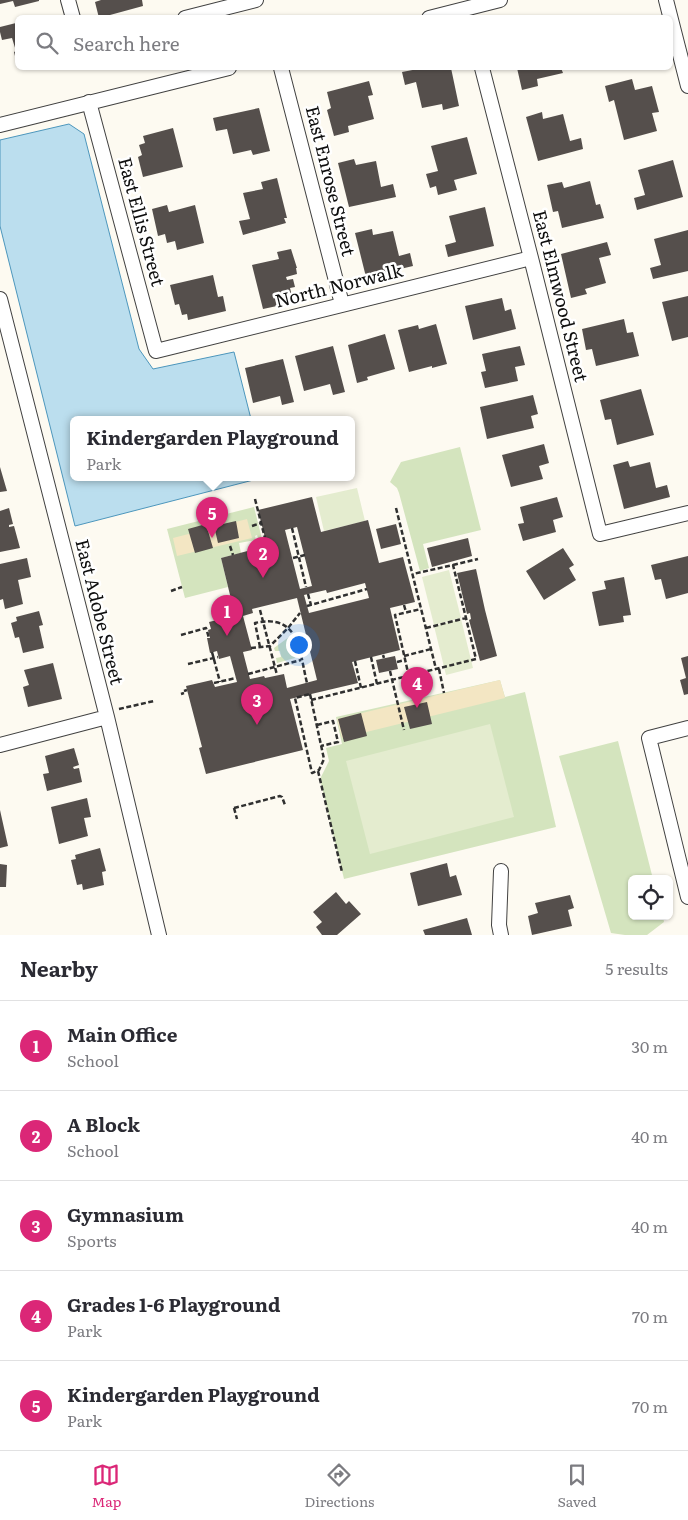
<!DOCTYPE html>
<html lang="en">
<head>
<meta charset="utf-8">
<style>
	:root { --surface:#fff; --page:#f2f2f3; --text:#2b2b33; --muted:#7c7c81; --line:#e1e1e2; --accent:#db2777 }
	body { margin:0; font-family:Literata,serif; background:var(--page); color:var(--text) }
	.controls { position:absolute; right:15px; bottom:15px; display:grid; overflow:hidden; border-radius:8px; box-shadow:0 1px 4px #0004 }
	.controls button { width:45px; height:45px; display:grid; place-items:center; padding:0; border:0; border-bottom:1px solid var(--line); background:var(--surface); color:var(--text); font:25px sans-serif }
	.you { position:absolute; left:298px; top:644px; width:18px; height:18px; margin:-12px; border:4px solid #fff; border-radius:50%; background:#1a73e8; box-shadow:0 0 0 8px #1a73e833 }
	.badge { display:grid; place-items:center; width:32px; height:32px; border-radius:50%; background:var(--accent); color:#fff; font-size:16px; font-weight:700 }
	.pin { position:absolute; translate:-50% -41px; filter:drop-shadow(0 1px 2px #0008) }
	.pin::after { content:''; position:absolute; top:26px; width:18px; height:15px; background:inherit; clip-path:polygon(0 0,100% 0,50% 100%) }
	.popup { position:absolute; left:70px; top:416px; width:285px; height:65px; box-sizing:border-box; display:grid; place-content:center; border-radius:8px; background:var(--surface); filter:drop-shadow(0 1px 4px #0005); font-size:16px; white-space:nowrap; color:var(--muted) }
	.popup b { font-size:19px; color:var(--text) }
	.popup::after { content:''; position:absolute; left:50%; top:100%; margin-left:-10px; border:10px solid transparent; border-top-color:var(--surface) }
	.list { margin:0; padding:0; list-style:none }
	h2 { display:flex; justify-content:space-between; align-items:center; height:65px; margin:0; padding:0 20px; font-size:21px }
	h2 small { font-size:16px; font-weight:400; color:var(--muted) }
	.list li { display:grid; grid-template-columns:32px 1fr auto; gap:15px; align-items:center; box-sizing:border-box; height:90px; padding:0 20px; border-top:1px solid var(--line) }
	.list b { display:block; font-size:19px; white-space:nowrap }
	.list p { margin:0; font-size:16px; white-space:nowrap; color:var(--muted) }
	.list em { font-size:16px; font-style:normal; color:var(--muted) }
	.icon { flex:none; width:28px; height:28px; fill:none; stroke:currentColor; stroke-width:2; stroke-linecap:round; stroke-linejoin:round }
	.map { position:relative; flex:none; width:688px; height:935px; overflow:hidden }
	.search { position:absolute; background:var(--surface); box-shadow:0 1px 4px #0004; left:15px; right:15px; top:15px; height:55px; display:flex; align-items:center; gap:12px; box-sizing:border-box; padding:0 18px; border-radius:8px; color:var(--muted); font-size:19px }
	.sheet { height:515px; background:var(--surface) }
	nav { display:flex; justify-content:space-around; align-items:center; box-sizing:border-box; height:70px; border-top:1px solid var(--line); background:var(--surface); font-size:14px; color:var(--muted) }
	nav a { display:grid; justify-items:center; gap:2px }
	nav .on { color:var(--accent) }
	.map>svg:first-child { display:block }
	.green { fill:#d4e4be }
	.sand { fill:#f3e6c3 }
	.pitch { fill:#e4eccf }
	.water { fill:#bbdeee; stroke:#4c96bc }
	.building { fill:#554f4c; fill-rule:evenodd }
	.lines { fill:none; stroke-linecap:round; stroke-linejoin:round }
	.minor-casing { stroke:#414141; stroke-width:16 }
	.path { stroke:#303030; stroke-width:2.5; stroke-dasharray:5 2.5; stroke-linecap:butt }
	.minor { stroke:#fff; stroke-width:14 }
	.labels { text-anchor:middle; stroke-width:5; stroke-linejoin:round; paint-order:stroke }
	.street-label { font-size:18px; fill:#0e0e0e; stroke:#fff }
</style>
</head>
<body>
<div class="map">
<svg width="688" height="935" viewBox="0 0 688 935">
	<rect width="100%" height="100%" fill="#fdfaf1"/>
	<!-- green -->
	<path class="green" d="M460,447L481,530L423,544L429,568L420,571L399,493L397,488L390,482L401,462Z
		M254,507L264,547L261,548L257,535L255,536L256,540L239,543L241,553L221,558L228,587L185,598L167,529Z
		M289,637L295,658L277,663L276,658L281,657L280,651H275L274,648Z
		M500,680L505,697L525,692L556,827L344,879L320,779L329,761L326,748L342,744L336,717Z
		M618,741L653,879H632V916H663L664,922L647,935H625L611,933L559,756Z"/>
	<!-- sand -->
	<path class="sand" d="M247,519L252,538L177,556L173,538Z
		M500,680L505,698L342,738L337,719Z"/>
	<!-- pitch -->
	<path class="pitch" d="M357,488L365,521L324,531L316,497Z
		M449,570L461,618L434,625L422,577Z
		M461,619L473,668L446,675L434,626Z
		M490,724L514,817L370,854L346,761Z"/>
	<!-- water -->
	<path class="water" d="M69,124L84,134L139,349L153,369L234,352L251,419H73V477H265L75,526L0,226V140Z"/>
	<!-- building -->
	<path class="building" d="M0,0H39V1L15,7L13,1L0,4Z
		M101,0H142L143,6L99,18L95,2Z
		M16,23H18L17,64L14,52L16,51L12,38L2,40L0,32V27Z
		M423,68H451L459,106L443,110L442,104L422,108L416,82L405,85L402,72Z
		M517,68H561L563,73L537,79L538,86L522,90Z
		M632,79L635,90L652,86L659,112L652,113L657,131L624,140L614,100L609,102L605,86Z
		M369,81L373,95L368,96L374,119L348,126L349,132L334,136L327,110L331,108L327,92Z
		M259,108L270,151L253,155L251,150L233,154L227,129L216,131L213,118Z
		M542,112L543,119L563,114L570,141L581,138L583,149L538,161L526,117Z
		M173,128L183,167L143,177L138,157L142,155L139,145L145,143L143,136Z
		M467,137L477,174L454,180L457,190L438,195L436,186L430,188L426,174L438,171L431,146Z
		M354,159L356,165L376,161L381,187L393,184L396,197L349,207L338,163Z
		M673,160L683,197L637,210L634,198L645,195L638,170Z
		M277,178L287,218H284L286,223L243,235L239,221L250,219L243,193L263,189L261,182Z
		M590,181L596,205L600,204L604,218L562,228L558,211L553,212L547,185L562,182L564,188Z
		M167,205L169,212L195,205L204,243L177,250L175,241L167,243L165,234L158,236L152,209Z
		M485,207L494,246L448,257L445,245L456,242L449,216Z
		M372,229L373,235L393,231L399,256L410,253L413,266L366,277L355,233Z
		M688,230V271L653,279L650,268L661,265L654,239Z
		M607,242L611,255L599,258L606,283L585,289L587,294L571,298L561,254Z
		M291,249L297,268H296L297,274L286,277L287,280L293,279L295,287L290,288L292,296L276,300L277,306L263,309L252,265L279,259L277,252Z
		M213,275L218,297L223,296L226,311L188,320L187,314L182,315L179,304L175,305L170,285Z
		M688,296V337L672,341L662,302Z
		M502,298L505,311L511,309L516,329L473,340L465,306Z
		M624,319L627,333L633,332L639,356L596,366L592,349L586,350L582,329Z
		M436,324L447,364L432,368V366L409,372L398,330L418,325L419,329Z
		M385,334L395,369L367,377L368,380L357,383L348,345Z
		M333,346L345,392L333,395L330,384L304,391L295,356Z
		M520,346L525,365L515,367L518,381L485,388L481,372L486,371L482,354Z
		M283,359L294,402L282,405L280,396L253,403L245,368Z
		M641,389L654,435L617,445L611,419L605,420L600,400Z
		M533,395L538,414L531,416L534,428L487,439L480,407Z
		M544,444L549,463L539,466L543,479L511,487L502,455Z
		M628,461L630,467L650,462L656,488L667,485L670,497L624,509L613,465Z
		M0,467L7,491L0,492Z
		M312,497L321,532L368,520L379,563L403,557L415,602L390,608L400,650L352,662L358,683L290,699L303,750L206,774L199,748L202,747L186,686L212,680L215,687L237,682L230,656L219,659L217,651L210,653L207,638H210L208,630L211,629L209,622L233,616L229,600L231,599L221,558L267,546L258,510ZM297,527L312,586L300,589L285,530ZM365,583L369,598L309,613L304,595L326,590L327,593ZM297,598L317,680L287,688L284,674L265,678L264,676L250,679L243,652L252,650L243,616L253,613L252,609Z
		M557,497L563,517L553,520L556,532L523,541L518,524L524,523L520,507Z
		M9,508L13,524L9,525V527L14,526L20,548L0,552V511Z
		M236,521L239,538L218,543L214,526Z
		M206,524L213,548L195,553L188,529Z
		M396,524L401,544L381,549L376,529Z
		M468,538L472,556L432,567L427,548Z
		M563,548L574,565L569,568L576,580L544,600L526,571Z
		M688,556V593L666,599L661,579L655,580L651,565Z
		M27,558L31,577L18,580L23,604L5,609L3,599L0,600V564Z
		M476,569L485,610L497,656L480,661L469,620L471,619L470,613L467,614L457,573Z
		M624,577L631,615L623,616L624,622L599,626L592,592L606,589L604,581Z
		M39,611L43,625L39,626L44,648L23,653L19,637L15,638L11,623L17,621L16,617Z
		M395,656L398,669L379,673L376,660Z
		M688,656V694L684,695L680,680L686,678L681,658Z
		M53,663L62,699L28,707L23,687L29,685L24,670Z
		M427,702L432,724L410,729L404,707Z
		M361,713L367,736L344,742L338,719Z
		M74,748L79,765L73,767L74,769L79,768L82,782L47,791L43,774L49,773L45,756Z
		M87,798L91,817L84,818L88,836L59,844L51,807Z
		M0,810L8,846L0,848Z
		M100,848L106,871L102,872L104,885L83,890L82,884L77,885L71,860L76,859L75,855Z
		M447,863L450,877L456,875L462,895L418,906L410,873Z
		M0,864L7,865L6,887H0Z
		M336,892L346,904L349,901L361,914L337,935H322L316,927L322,922L313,912Z
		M570,895L574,908L568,910L572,926L532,935L528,916L538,913L535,903Z
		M467,918L472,935H425L423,930Z"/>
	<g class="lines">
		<!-- minor casing -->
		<g class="minor-casing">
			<path id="minor" d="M68,0L73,18
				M666,0L688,86
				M185,18L256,0
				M429,18L500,0
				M281,68L342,304
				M482,68L531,258L600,534L688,513
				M89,102L156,351L531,258
				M0,125L229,68
				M0,299L107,717L159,935
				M688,728L649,738L688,897
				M0,745L107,717
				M501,871L499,925L501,935"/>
		</g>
		<!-- path -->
		<path class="path" d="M255,499L267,546
			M396,508L436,669
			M252,526L261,523
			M292,528L306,587
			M230,546L233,555
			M293,558L305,555
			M453,565L478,559
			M171,591L182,587
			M308,594L311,605
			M404,605L406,612
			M307,606L367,589
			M260,610L277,675
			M426,628L466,618
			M181,635L206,628L209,638
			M260,647L255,623C300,613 299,651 307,683
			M251,648L270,646L288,628L300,613
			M212,652L220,682
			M383,655L384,658
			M404,656L431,649
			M371,657L377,684
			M355,661L361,688
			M397,662L405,660
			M188,664L218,657
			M439,669L444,693
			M390,671L404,730
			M248,674L301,660
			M409,677L395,615L421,609
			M214,683L236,678
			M184,691L187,690
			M181,694L184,693
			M310,694L324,759L319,770L312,773L295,698Z
			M311,700L476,659L453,565L413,574
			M119,709L154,701
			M317,725L333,721L338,742L321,746
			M318,771L342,872
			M234,808L280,796L282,797L285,805
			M234,808L237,819"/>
		<!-- minor -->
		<use href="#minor" class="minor"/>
	</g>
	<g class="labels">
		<!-- street labels -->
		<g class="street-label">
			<text transform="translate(330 181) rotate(76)" y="6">East Enrose Street</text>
			<text transform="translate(141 222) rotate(75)" y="6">East Ellis Street</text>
			<text transform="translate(339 286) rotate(-14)" y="6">North Norwalk</text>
			<text transform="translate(560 296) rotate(76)" y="6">East Elmwood Street</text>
			<text transform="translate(99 612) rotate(76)" y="6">East Adobe Street</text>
		</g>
	</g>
</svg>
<div class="controls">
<button><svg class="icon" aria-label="locate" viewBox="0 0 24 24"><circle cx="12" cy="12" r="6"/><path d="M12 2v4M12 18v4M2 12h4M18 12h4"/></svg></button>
</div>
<div class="you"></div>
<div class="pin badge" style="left:227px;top:636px">1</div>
<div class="pin badge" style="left:263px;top:578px">2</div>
<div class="pin badge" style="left:257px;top:725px">3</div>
<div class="pin badge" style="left:417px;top:708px">4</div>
<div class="pin badge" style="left:212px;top:538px">5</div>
<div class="popup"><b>Kindergarden Playground</b>Park</div>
<div class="search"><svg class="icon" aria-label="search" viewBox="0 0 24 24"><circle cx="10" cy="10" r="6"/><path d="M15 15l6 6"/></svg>Search here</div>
</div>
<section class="sheet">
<h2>Nearby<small>5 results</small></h2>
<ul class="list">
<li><span class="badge">1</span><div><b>Main Office</b><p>School</p></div><em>30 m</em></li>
<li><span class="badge">2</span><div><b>A Block</b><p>School</p></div><em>40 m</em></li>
<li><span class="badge">3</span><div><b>Gymnasium</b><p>Sports</p></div><em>40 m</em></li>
<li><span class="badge">4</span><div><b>Grades 1-6 Playground</b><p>Park</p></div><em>70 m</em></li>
<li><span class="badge">5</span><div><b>Kindergarden Playground</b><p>Park</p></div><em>70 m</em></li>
</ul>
</section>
<nav>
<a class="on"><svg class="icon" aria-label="map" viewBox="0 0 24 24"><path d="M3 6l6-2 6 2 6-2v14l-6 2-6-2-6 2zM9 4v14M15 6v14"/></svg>Map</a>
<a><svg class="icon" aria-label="directions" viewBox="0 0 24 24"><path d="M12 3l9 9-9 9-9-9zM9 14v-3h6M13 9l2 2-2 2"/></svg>Directions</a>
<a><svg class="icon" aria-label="saved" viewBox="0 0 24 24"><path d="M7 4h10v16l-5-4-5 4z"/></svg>Saved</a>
</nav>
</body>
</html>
